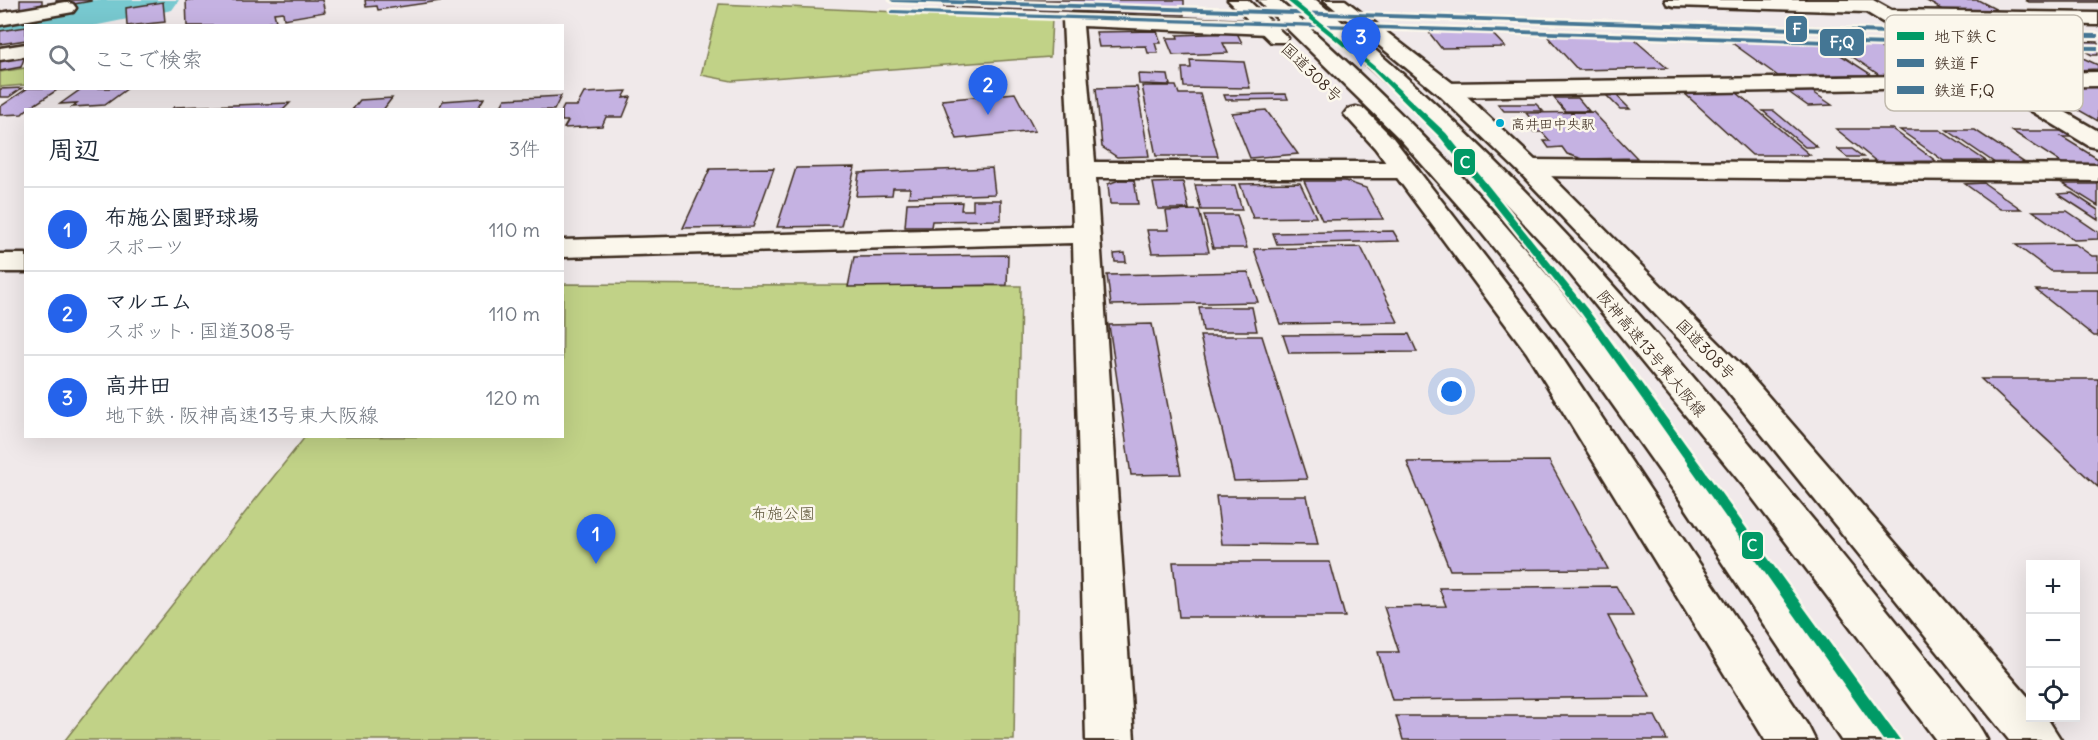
<!DOCTYPE html>
<html lang="ja">
<head>
<meta charset="utf-8">
<style>
	:root { --surface:#fff; --page:#f6f6f7; --text:#1f2937; --muted:#747a83; --line:#e0e1e3; --accent:#2563eb }
	body { margin:0; font-family:Delius,"Klee One",sans-serif; background:var(--page); color:var(--text) }
	.controls { position:absolute; right:18px; bottom:18px; display:grid; overflow:hidden; border-radius:0px; box-shadow:0 6px 24px #0002 }
	.controls button { width:54px; height:54px; display:grid; place-items:center; padding:0; border:0; border-bottom:2px solid var(--line); background:var(--surface); color:var(--text); font:30px sans-serif }
	.you { position:absolute; left:1452px; top:392px; width:21px; height:21px; margin:-15px; border:4px solid #fff; border-radius:50%; background:#1a73e8; box-shadow:0 0 0 9px #1a73e833 }
	.badge { display:grid; place-items:center; width:39px; height:39px; border-radius:50%; background:var(--accent); color:#fff; font-size:20px; font-weight:700 }
	.pin { position:absolute; translate:-50% -50px; filter:drop-shadow(0 2px 3px #0008) }
	.pin::after { content:''; position:absolute; top:32px; width:21px; height:18px; background:inherit; clip-path:polygon(0 0,100% 0,50% 100%) }
	.list { margin:0; padding:0; list-style:none }
	h2 { display:flex; justify-content:space-between; align-items:center; height:78px; margin:0; padding:0 24px; font-size:26px }
	h2 small { font-size:20px; font-weight:400; color:var(--muted) }
	.list li { display:grid; grid-template-columns:39px 1fr auto; gap:18px; align-items:center; box-sizing:border-box; height:84px; padding:0 24px; border-top:2px solid var(--line) }
	.list b { display:block; font-size:22px; white-space:nowrap }
	.list p { margin:0; font-size:20px; white-space:nowrap; color:var(--muted) }
	.list em { font-size:20px; font-style:normal; color:var(--muted) }
	.icon { flex:none; width:33px; height:33px; fill:none; stroke:currentColor; stroke-width:2; stroke-linecap:round; stroke-linejoin:round }
	.map { position:relative; flex:none; width:2098px; height:740px; overflow:hidden }
	.search { position:absolute; background:var(--surface); box-shadow:0 6px 24px #0002; left:24px; top:24px; width:540px; height:66px; display:flex; align-items:center; gap:15px; box-sizing:border-box; padding:0 21px; border-radius:0px; color:var(--muted); font-size:22px }
	.panel { position:absolute; background:var(--surface); box-shadow:0 6px 24px #0002; left:24px; top:108px; width:540px; height:330px; border-radius:0px }
	.map>svg:first-child { display:block }
	.green { fill:#c1d287; stroke:#7e7e52; stroke-width:1.5 }
	.lines { fill:none; stroke-linecap:round; stroke-linejoin:round }
	.river { fill:#78c9d0; fill-rule:evenodd }
	.building { fill:#c5b2e2; stroke:#3b2a1e; stroke-width:1.5 }
	.minor-casing { stroke:#3b2a1e; stroke-width:5 }
	.highway-casing { stroke:#3b2a1e; stroke-width:5 }
	.minor { fill:#fbf7ec; fill-rule:evenodd }
	.highway { fill:#fbf7ec; fill-rule:evenodd }
	.rail-1-casing { stroke:#fbf7ec; stroke-width:5 }
	.rail-2-casing { stroke:#fbf7ec; stroke-width:5 }
	.rail-1 { fill:#447694; fill-rule:evenodd }
	.rail-2 { fill:#447694; fill-rule:evenodd }
	.metro-1-casing { stroke:#fbf7ec; stroke-width:5 }
	.metro-1 { fill:#019a66; fill-rule:evenodd }
	.bus-dot { fill:#00a9ce; stroke:#fbf7ec; stroke-width:2 }
	.labels { text-anchor:middle; stroke-width:5; stroke-linejoin:round; paint-order:stroke }
	.bus-label { font-size:14px; fill:#3b2a1e; stroke:#fbf7ec; text-anchor:start }
	.street-label { font-size:16px; fill:#3b2a1e; stroke:#fbf7ec }
	.park-label { font-size:16px; fill:#5c5438; stroke:#fbf7ec }
	.key { fill:#fbf7ec; stroke:#c1baae; stroke-width:1.5 }
	.key-label { font-size:16px; fill:#3b2a1e }
	.line-badge { stroke:#fbf7ec; stroke-width:2 }
	.badge-label { font-size:16px; text-anchor:middle; font-weight:bold; fill:#fff }
</style>
</head>
<body>
<div class="map">
<svg width="2098" height="740" viewBox="0 0 2098 740">
	<rect width="100%" height="100%" fill="#f0e9ea"/>
	<filter id="ink" filterUnits="userSpaceOnUse"><feTurbulence type="fractalNoise" baseFrequency=".0167" numOctaves="2"/><feDisplacementMap in="SourceGraphic" scale="12" xChannelSelector="R" yChannelSelector="G"/><feConvolveMatrix kernelMatrix="1 2 1 2 8 2 1 2 1" color-interpolation-filters="sRGB"/></filter>
	<g filter="url(#ink)">
		<!-- green -->
		<path class="green" d="M719,4L1052,19L1050,57L732,81L701,75Z
			M25,68V85L0,87V72Z
			M563,284L1021,286L1014,740H65L305,437L562,436Z"/>
		<g class="lines">
			<!-- river -->
			<path class="river" d="M70,0H179L172,10L93,26H26V38L0,42V12Z"/>
		</g>
		<!-- building -->
		<path class="building" d="M20,0H42V9L20,12Z
			M56,0H91V1L56,7Z
			M186,0H322L325,12L284,19L283,12L274,13L276,21L250,26H187Z
			M365,0H447L378,10L377,6L366,7Z
			M947,0H1184V15L944,7Z
			M1925,0H1978L2001,12H1946Z
			M2025,0H2097L2098,2H2029Z
			M163,2L165,22L127,26L126,8Z
			M26,27V40L0,44V31Z
			M1427,30H1489L1505,47L1441,48Z
			M1157,31L1161,43H1155L1158,53H1148L1146,46L1099,47L1096,32Z
			M1237,33L1242,43H1223L1228,53L1173,55L1166,38H1178L1177,35Z
			M1629,35L1667,68L1578,70L1547,36Z
			M1816,39L1872,75L1778,76L1728,40Z
			M2044,40L2098,65V69L2056,71L1996,42Z
			M1829,41H1870L1892,55H1908L1923,64H1909L1927,75L1881,76Z
			M2066,41L2098,42V55H2092Z
			M26,53L21,67L0,71V57Z
			M1190,60L1244,62L1250,88L1184,87L1182,68H1191Z
			M1138,74L1168,75L1170,85L1139,84Z
			M2098,85V121L2047,92L2049,86Z
			M1142,86H1176L1179,94H1200L1218,156H1156Z
			M1137,87L1149,156L1117,157L1102,147L1096,88Z
			M22,88L9,97H0V89Z
			M28,88H128L105,105L72,107L77,103L60,104L81,89L57,90L26,110L22,114L0,115V107Z
			M1810,90L1832,105L1808,106L1787,91Z
			M627,91L623,98L631,97L623,117H606L602,126L564,128L568,121H562V110L564,106H577L584,93Z
			M1683,92H1736L1810,155H1752Z
			M1015,93L1035,131L957,139L942,100Z
			M1286,94L1288,99L1226,100L1224,95Z
			M1605,94H1615L1630,109H1620Z
			M561,96L554,110H499L505,99Z
			M392,98L383,110H352L360,100Z
			M484,98L477,110H437L443,101Z
			M1554,98H1578L1589,111H1565Z
			M290,103L283,110H171L174,107Z
			M1498,104H1536L1543,111H1504Z
			M1266,110L1298,154L1250,158L1232,113Z
			M1763,111H1774L1817,147H1805Z
			M1593,112L1637,158L1583,159L1567,154L1562,147L1549,148L1544,141H1550L1542,132H1534L1530,127H1538L1526,113Z
			M1836,129H1892L1936,161L1877,162Z
			M1900,130H1940L1986,161H1944Z
			M1947,130H1975L2025,163H1995Z
			M2012,131H2062L2072,137H2062L2098,159V164H2063Z
			M1837,149H1852L1863,157H1847Z
			M855,167L841,226L777,227L796,168Z
			M774,168L753,227L683,228L710,169Z
			M992,168L995,194L909,197L910,188H893L892,195L856,196L859,173Z
			M1119,180H1134L1138,204H1110L1108,184Z
			M1304,181H1345L1366,188L1383,219L1322,220Z
			M1183,182L1189,209H1158L1153,183Z
			M1300,183L1316,217L1253,218L1240,184Z
			M1984,183L2021,209H2000L1965,184Z
			M2063,184H2098V206Z
			M1195,185H1235L1242,210H1201Z
			M2072,193L2098,210V220L2058,194Z
			M973,200H1001V220L932,221L931,227H905L907,203L962,202L961,210H973Z
			M1199,210L1209,252L1152,253L1147,230H1169L1166,211Z
			M2033,211H2067L2098,232V239L2074,240Z
			M1204,215H1237L1247,248H1213Z
			M1393,231L1399,241L1277,244L1273,233Z
			M2075,244L2092,256H2098V271H2051L2016,245Z
			M1361,247L1398,322L1280,324L1254,249Z
			M1125,253L1126,262H1115L1114,254Z
			M1008,255L1007,285L848,287L854,257Z
			M1248,272L1258,302L1111,305L1107,275Z
			M2036,290H2098V336H2094Z
			M1199,307H1252L1257,331H1203Z
			M1152,324L1181,474L1131,475L1109,325Z
			M1409,334L1417,352L1289,353L1283,335Z
			M1200,336H1262L1307,479L1234,481Z
			M1981,379H2098V487Z
			M1549,461L1608,569L1450,570L1407,462Z
			M1216,496H1307L1318,545L1222,544Z
			M1173,562H1330L1345,617H1179Z
			M1616,586L1633,616H1608L1650,697L1392,700L1378,652H1399L1384,607L1446,606L1439,588Z
			M1396,716H1655L1667,740H1403Z"/>
		<g class="lines">
			<!-- minor casing -->
			<g class="minor-casing">
				<path id="minor" d="M1665,0H1873L1891,10L2098,13V25L1911,22L2001,74L2098,72V86L2022,87L2098,131V148L2089,146L1992,87L1447,97L1439,95L1436,90L1439,85L1447,83L1971,75L1866,12L1674,6L1667,4Z
					M66,2L73,4L76,8L73,12L0,25V13Z
					M1073,14L1268,22L1275,24L1278,28L1275,32L1268,34L1083,26L1095,162H1405L1414,165L1418,170L1414,175L1405,178H1096L1134,740H1086L1073,243L562,257V240L1073,226L1063,20L1066,16Z
					M26,44V56L0,60V48Z
					M1529,160L2098,165V181L1529,176L1520,173L1516,168L1520,163Z
					M0,254H26V272H0Z"/>
			</g>
			<!-- highway casing -->
			<g class="highway-casing">
				<path id="highway" d="M1228,0H1248L1288,38L1285,42H1271Z
					M1258,0H1278C1343,57 1405,115 1463,178C1566,291 1658,415 1749,538C1780,580 1810,621 1840,663C1857,688 1877,713 1891,740H1841L1681,501L1598,384L1524,285L1472,221L1399,138Z
					M1296,0H1316C1385,57 1451,116 1513,179C1627,295 1731,421 1835,546C1869,588 1903,629 1936,671C1954,693 1974,715 1987,740H1936L1745,488L1561,263L1443,136Z
					M1324,0H1345L1455,85L1538,163L1742,366L2030,699V718H2047L2061,740H2009L1718,380L1520,173L1439,95Z
					M1356,107L1364,109L1393,138L1552,343L1808,726L1815,740H1765L1527,353L1375,148L1344,114L1348,109Z"/>
			</g>
			<!-- minor -->
			<use href="#minor" class="minor"/>
			<!-- highway -->
			<use href="#highway" class="highway"/>
			<!-- rail-1 casing -->
			<g class="rail-1-casing">
				<path id="rail-1" d="M890,0H949L1983,33L2098,34V38L1983,37L893,2Z"/>
			</g>
			<!-- rail-2 casing -->
			<g class="rail-2-casing">
				<path id="rail-2" d="M893,10L1983,45L2098,46V50L1983,49L891,13V11Z"/>
			</g>
			<!-- rail-1 -->
			<use href="#rail-1" class="rail-1"/>
			<!-- rail-2 -->
			<use href="#rail-2" class="rail-2"/>
			<!-- metro-1 casing -->
			<g class="metro-1-casing">
				<path id="metro-1" d="M1286,0H1293L1373,65L1446,133L1588,310L1900,740H1883L1582,314L1440,137L1369,67Z"/>
			</g>
			<!-- metro-1 -->
			<use href="#metro-1" class="metro-1"/>
		</g>
	</g>
	<!-- markers -->
	<circle class="bus-dot" cx="1500" cy="123" r="5"/>
	<g class="labels">
		<!-- bus labels -->
		<g class="bus-label">
			<text x="1511" y="129">高井田中央駅</text>
		</g>
		<!-- street labels -->
		<g class="street-label">
			<text transform="translate(1312 72) rotate(44)" y="6">国道308号</text>
			<text transform="translate(1706 349) rotate(46)" y="6">国道308号</text>
			<text transform="translate(1652 353) rotate(50)" y="6">阪神高速13号東大阪線</text>
		</g>
		<!-- park labels -->
		<g class="park-label">
			<text x="783" y="519">布施公園</text>
		</g>
	</g>
	<!-- legend -->
	<rect x="1885" y="15" width="198" height="96" rx="9" class="key"/>
	<rect x="1897" y="32" width="27" height="8" fill="#019a66"/>
	<rect x="1897" y="59" width="27" height="8" fill="#447694"/>
	<rect x="1897" y="86" width="27" height="8" fill="#447694"/>
	<g class="key-label">
		<text x="1934" y="42">地下鉄 C</text>
		<text x="1934" y="69">鉄道 F</text>
		<text x="1934" y="96">鉄道 F;Q</text>
	</g>
	<g class="line-badge">
		<rect x="1785" y="15" width="23" height="28" rx="6" fill="#447694"/>
		<rect x="1819" y="28" width="46" height="29" rx="6" fill="#447694"/>
		<rect x="1453" y="148" width="23" height="28" rx="6" fill="#019a66"/>
		<rect x="1741" y="531" width="23" height="29" rx="6" fill="#019a66"/>
	</g>
	<g class="badge-label">
		<text x="1797" y="35">F</text>
		<text x="1842" y="48">F;Q</text>
		<text x="1465" y="168">C</text>
		<text x="1752" y="551">C</text>
	</g>
</svg>
<div class="controls">
<button>+</button>
<button>−</button>
<button><svg class="icon" aria-label="locate" viewBox="0 0 24 24"><circle cx="12" cy="12" r="6"/><path d="M12 2v4M12 18v4M2 12h4M18 12h4"/></svg></button>
</div>
<div class="you"></div>
<div class="pin badge" style="left:596px;top:564px">1</div>
<div class="pin badge" style="left:988px;top:115px">2</div>
<div class="pin badge" style="left:1361px;top:67px">3</div>
<div class="search"><svg class="icon" aria-label="search" viewBox="0 0 24 24"><circle cx="10" cy="10" r="6"/><path d="M15 15l6 6"/></svg>ここで検索</div>
<section class="panel">
<h2>周辺<small>3件</small></h2>
<ul class="list">
<li><span class="badge">1</span><div><b>布施公園野球場</b><p>スポーツ</p></div><em>110 m</em></li>
<li><span class="badge">2</span><div><b>マルエム</b><p>スポット · 国道308号</p></div><em>110 m</em></li>
<li><span class="badge">3</span><div><b>高井田</b><p>地下鉄 · 阪神高速13号東大阪線</p></div><em>120 m</em></li>
</ul>
</section>
</div>
</body>
</html>
